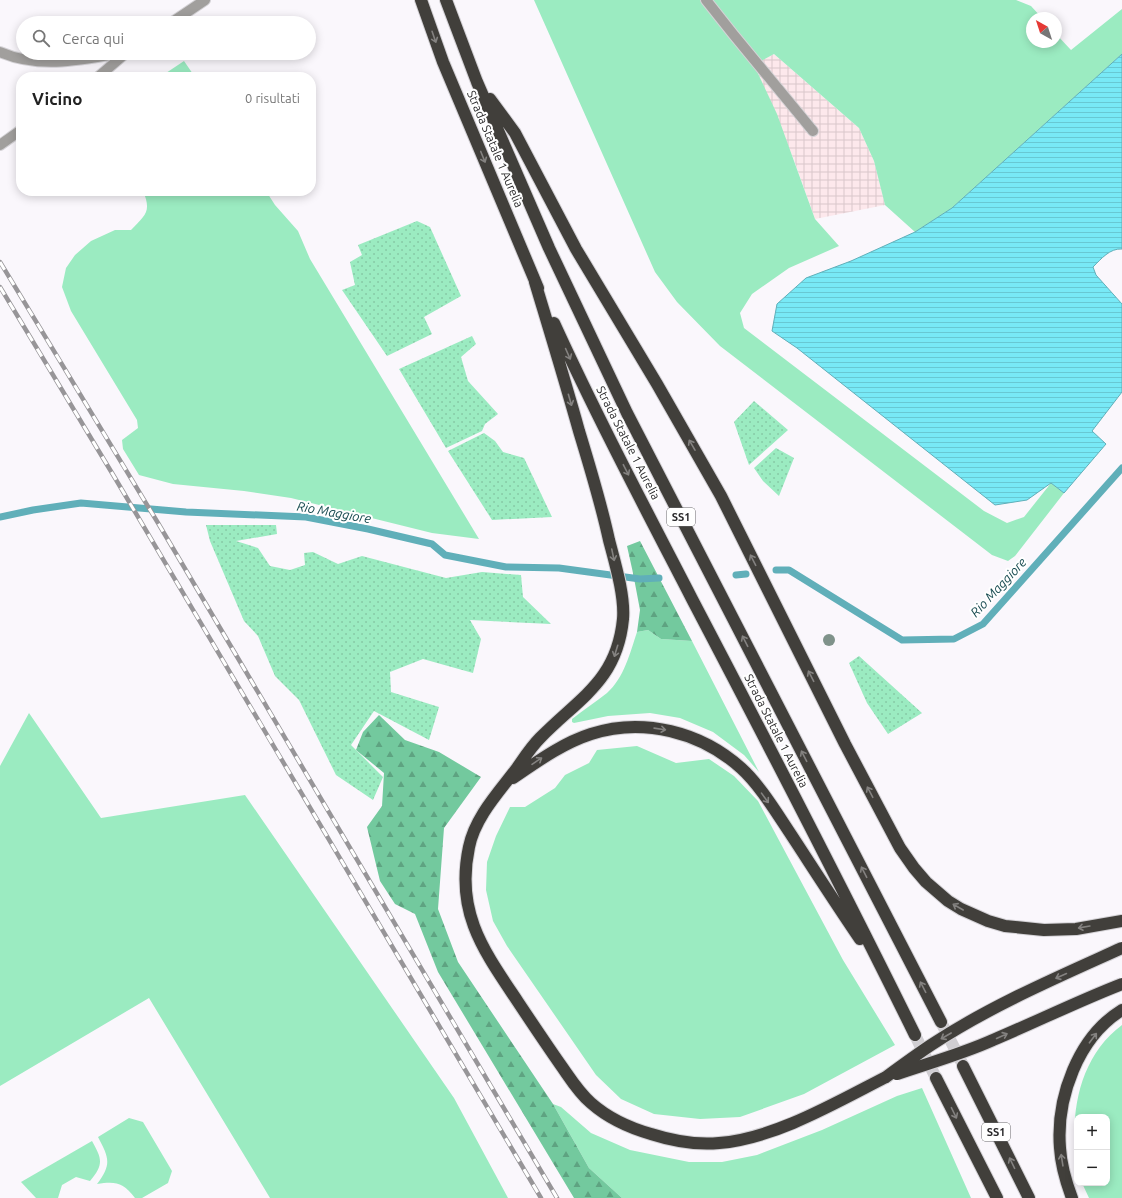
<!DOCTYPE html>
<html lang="it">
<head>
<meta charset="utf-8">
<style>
	:root { --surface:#fff; --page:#f6f6f6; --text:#222; --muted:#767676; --line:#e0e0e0 }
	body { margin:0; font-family:Ubuntu,sans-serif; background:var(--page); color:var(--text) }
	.controls { position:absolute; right:12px; bottom:12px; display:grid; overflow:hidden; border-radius:8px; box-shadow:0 2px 10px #0003 }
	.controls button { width:36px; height:36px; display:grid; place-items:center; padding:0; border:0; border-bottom:1px solid var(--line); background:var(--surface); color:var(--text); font:20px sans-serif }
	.compass { position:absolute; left:1026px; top:12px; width:36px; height:36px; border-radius:50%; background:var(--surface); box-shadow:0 2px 10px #0003; rotate:321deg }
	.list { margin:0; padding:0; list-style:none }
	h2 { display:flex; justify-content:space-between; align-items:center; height:52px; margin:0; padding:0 16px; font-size:17px }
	h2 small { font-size:13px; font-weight:400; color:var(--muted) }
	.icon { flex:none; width:22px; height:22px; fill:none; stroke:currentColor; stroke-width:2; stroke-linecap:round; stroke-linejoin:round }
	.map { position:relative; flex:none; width:1122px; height:1198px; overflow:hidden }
	.search { position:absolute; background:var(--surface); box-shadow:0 2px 10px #0003; left:16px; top:16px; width:300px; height:44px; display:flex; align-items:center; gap:10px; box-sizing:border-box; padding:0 14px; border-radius:22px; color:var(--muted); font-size:15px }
	.panel { position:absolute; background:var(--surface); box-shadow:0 2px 10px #0003; left:16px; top:72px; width:300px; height:124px; border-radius:16px }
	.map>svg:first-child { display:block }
	.industrial { fill:url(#industrial-grid) }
	.grass { fill:#9bebc1 }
	.forest { fill:url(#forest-firs) }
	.park { fill:url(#park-dots) }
	.water { fill:url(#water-rules); stroke:#60afb9 }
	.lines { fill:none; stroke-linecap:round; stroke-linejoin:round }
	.stream { stroke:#60afb9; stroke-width:7 }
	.highway-tunnel { stroke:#d0ced2; stroke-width:12; stroke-dasharray:12 6; stroke-linecap:butt }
	.minor-casing { stroke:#d4d2d6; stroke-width:12 }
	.highway-casing { stroke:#d4d2d6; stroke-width:14 }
	.minor { stroke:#a19f9d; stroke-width:10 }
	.highway { stroke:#413f3b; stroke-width:12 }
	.rail-casing { stroke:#979598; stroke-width:4.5 }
	.rail { stroke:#fff; stroke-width:3; stroke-dasharray:9; stroke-linecap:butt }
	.highway-bridge-casing { stroke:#d4d2d6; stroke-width:14; stroke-linecap:butt }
	.highway-bridge { stroke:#413f3b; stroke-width:12 }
	.tree { fill:#7f928a }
	.oneway { stroke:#848280 }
	.labels { text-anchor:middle; stroke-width:4; stroke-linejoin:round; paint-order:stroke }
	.shield { fill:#fff; stroke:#69686a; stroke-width:1 }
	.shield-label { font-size:11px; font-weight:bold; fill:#29282a }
	.street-label { font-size:12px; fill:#29282a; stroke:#fff }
	.water-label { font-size:13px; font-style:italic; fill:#174a50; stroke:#fff }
</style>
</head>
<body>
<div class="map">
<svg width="1122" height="1198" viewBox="0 0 1122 1198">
	<defs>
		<pattern id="industrial-grid" width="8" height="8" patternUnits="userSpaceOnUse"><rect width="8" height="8" fill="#fde8ec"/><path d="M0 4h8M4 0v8" fill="none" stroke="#d9c7cb"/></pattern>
		<pattern id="forest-firs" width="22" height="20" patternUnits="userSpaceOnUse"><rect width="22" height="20" fill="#73c99e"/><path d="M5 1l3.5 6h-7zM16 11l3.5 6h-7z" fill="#5ea381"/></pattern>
		<pattern id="park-dots" width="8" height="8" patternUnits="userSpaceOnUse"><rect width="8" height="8" fill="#9bebc1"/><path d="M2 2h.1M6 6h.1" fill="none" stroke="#86caa6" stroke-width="1.8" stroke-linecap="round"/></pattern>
		<pattern id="water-rules" width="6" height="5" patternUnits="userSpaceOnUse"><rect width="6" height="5" fill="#78e9f6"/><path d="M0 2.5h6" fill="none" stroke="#68c8d3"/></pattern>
	</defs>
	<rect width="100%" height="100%" fill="#faf7fc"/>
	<!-- industrial -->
	<path class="industrial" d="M774,54L859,128L874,161L885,205L815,219L794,160L754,64Z"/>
	<!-- grass -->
	<path class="grass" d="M534,0H1016L1031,6L1042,18H1032V42H1056V34L1071,50L1122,9V54L952,208L915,232L885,205L874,161L859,128L774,54L754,65L777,114L815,219L839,246L789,268L752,294L740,313L744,328L984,511L1007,523L1024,517L1051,483L1064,493L1015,556L1008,561L992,555L720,346L677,302L655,272Z
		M184,61L195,77H160Z
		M143,191H266L275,205L298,231L310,259L479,539L432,533L291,498L244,491L173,484L139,475L123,449L122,440L138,428L137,420L71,311L62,287L66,268L75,255L91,241L115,230H131C145,215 152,212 143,191Z
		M648,630L661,639L692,641L759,772L744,755L713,732L680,718L650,713L608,716L574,723L572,722V719C583,710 596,702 607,693C624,678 630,653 637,632Z
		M29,713L101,818L245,795L454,1098L508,1198H270L149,998L0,1086V766Z
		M637,746L676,763L709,759L734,776L758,801L843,960L895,1045L804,1094L740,1117L700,1119L654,1114L621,1099L596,1075L507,946L493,921L486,890L487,862L496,836L510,807H525L555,788L565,775L589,763L597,750Z
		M1122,1025V1198H1089L1082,1183H1107V1117H1077V1164C1069,1114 1079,1057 1122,1025Z
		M922,1088L971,1198H622L589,1168L553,1104L561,1107L591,1133L630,1150L689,1162H722L757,1155L822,1130L897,1096Z
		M129,1118L143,1122L172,1171L168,1183L142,1198H135C123,1182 115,1181 97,1184C112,1164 109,1158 98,1137Z
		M92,1141C102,1159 104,1164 90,1181L76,1177L62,1185L58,1198H36L21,1182Z"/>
	<!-- forest -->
	<path class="forest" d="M640,541L692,641L661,639L648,630L637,632L640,610L633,573L627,546Z
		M379,715L405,740L439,752L481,777L444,828L438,909L458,962L553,1104L589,1168L622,1198H574L438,972L415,914L395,904L380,881L367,827L382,806L384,773L356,750L363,732Z"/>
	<!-- park -->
	<path class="park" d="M417,221L430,227L461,296L424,317L432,334L387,356L342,290L355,285L350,262L362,255L358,245Z
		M472,336L476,344L461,357L468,381L498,414L485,424L482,431L446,448L399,369Z
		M754,401L788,430L749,465L734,422Z
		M484,433L495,441L503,452L524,458L552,517L492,520L448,451Z
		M776,448L794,458L779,496L763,481L754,468Z
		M206,525H276L277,534L236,541L258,548L270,566L290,570L305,565L304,553L313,552L338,564L362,556L446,578L482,572L521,575L523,597L551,624L470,620L481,639L473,673L423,659L390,672L391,692L439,707L429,740L374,711L351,745L383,777L373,800L336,775L299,700L275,676L258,636L244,621L210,541Z
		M859,656L922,713L888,734L867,703L849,663Z"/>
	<!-- water -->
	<path class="water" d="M1122,54V249C1110,248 1101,259 1093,267L1096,275L1122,304V392L1092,431L1106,444L1064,493L1051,483L1027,500L995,505L797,348L772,331L777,304L806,278L851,261L915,232L952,208Z"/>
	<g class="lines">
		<!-- stream -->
		<path class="stream" d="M0,517L33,510L81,503L186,512L306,517L368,529L432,544L445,555L506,567L559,568L640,579L659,578
			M776,570H789L902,640L954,639L983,624L1122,468
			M736,575L746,574"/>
		<!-- highway-tunnel -->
		<path class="highway-tunnel" d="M941,1022L962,1063
			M915,1035L936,1078"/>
		<!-- minor casing -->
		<g class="minor-casing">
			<path id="minor" d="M706,0L733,34L813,131
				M171,23L205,0
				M0,52C39,69 81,60 121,53
				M98,77L126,53
				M0,145L21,130"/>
		</g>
		<!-- highway casing -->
		<g class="highway-casing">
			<path id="highway" d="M421,0L443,62L538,288
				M446,0L477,82L549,248L627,413L941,1022
				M490,99L515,133L576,249L657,384L721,496L845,744L900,848L914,868L926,882L948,901L961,909L988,921L1005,926L1044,930L1076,929L1122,921
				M535,282C550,332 565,381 579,431C590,467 601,503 609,540C615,563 625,596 623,619C617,681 579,698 540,738C531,747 524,758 517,768C499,792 475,817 469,847C455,913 484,951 518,1002C532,1023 546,1044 560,1064C570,1078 578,1092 591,1103C608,1118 630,1128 651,1134C673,1141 697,1145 719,1143C774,1139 837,1102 886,1077
				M554,323C597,417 645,508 692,599C768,744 843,889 915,1035
				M513,778C538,761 563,743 591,734C643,717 701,732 741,768C759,784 776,812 790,833C813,868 836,904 860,939
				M963,1066L1029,1198
				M936,1078L997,1198
				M1072,1198C1066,1182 1061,1165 1060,1148C1056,1098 1078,1037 1122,1010"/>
		</g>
		<!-- minor -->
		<use href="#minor" class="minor"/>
		<!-- highway -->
		<use href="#highway" class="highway"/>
		<!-- rail casing -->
		<g class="rail-casing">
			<path id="rail" d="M0,262L158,523L557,1198
				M0,287L115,478L541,1198"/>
		</g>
		<!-- rail -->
		<use href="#rail" class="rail"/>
		<!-- highway-bridge casing -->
		<g class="highway-bridge-casing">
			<path id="highway-bridge" d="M897,1074C929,1063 962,1054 993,1040C1036,1022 1078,1001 1122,984
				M886,1077C901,1066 916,1055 931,1045C990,1006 1058,977 1122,948"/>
		</g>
		<!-- highway-bridge -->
		<use href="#highway-bridge" class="highway-bridge"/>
	</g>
	<!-- trees -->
	<circle class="tree" cx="829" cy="640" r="6"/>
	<!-- one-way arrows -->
	<defs><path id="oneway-shaft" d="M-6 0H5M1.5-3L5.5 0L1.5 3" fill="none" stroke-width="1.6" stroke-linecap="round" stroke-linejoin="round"/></defs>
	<g class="oneway">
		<use href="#oneway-shaft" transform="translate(434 37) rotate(71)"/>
		<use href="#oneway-shaft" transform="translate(483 157) rotate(68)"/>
		<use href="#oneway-shaft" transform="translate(568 354) rotate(66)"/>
		<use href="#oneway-shaft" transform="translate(570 400) rotate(74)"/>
		<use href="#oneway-shaft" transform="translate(692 445) rotate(-120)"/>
		<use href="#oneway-shaft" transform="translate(626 470) rotate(63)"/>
		<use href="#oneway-shaft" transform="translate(613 555) rotate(78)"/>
		<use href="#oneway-shaft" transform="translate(753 560) rotate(-117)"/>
		<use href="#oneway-shaft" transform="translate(745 641) rotate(-117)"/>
		<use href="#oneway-shaft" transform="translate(616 651) rotate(107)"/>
		<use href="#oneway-shaft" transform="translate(811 676) rotate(-117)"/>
		<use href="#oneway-shaft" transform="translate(660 729) rotate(8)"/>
		<use href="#oneway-shaft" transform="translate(804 756) rotate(-117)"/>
		<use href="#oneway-shaft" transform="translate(537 761) rotate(-34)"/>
		<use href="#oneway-shaft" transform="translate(870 792) rotate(-118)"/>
		<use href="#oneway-shaft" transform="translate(765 798) rotate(54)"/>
		<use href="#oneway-shaft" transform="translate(864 872) rotate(-117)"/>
		<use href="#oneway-shaft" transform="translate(958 907) rotate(-150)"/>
		<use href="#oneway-shaft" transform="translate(1084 927) rotate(170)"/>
		<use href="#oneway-shaft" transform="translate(1061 976) rotate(156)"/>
		<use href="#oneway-shaft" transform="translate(923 987) rotate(-117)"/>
		<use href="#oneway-shaft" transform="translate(946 1036) rotate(150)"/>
		<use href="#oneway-shaft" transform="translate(1002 1036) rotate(-24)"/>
		<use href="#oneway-shaft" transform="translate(1093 1038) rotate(-53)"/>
		<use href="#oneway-shaft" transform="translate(954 1113) rotate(64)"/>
		<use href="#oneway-shaft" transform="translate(1062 1160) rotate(-99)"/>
		<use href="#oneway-shaft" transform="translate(1012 1163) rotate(-116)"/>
	</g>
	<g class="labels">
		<!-- shield labels -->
		<g class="shield">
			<rect x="667" y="508" width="28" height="18" rx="3"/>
			<rect x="982" y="1123" width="28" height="18" rx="3"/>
		</g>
		<g class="shield-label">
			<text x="681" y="521">SS1</text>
			<text x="996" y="1136">SS1</text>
		</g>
		<!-- street labels -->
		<g class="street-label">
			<text transform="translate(495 149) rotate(67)" y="4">Strada Statale 1 Aurelia</text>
			<text transform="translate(628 443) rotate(63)" y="4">Strada Statale 1 Aurelia</text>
			<text transform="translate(776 731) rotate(63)" y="4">Strada Statale 1 Aurelia</text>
		</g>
		<!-- water labels -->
		<g class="water-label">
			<text transform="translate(334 512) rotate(10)" y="5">Rio Maggiore</text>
			<text transform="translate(998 587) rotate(-47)" y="5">Rio Maggiore</text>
		</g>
	</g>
</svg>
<div class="controls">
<button>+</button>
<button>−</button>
</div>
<svg class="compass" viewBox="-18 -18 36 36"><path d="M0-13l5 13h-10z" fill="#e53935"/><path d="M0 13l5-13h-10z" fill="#767676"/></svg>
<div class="search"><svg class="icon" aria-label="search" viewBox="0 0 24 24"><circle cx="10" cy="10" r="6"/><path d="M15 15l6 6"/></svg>Cerca qui</div>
<section class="panel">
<h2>Vicino<small>0 risultati</small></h2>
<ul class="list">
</ul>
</section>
</div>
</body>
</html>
